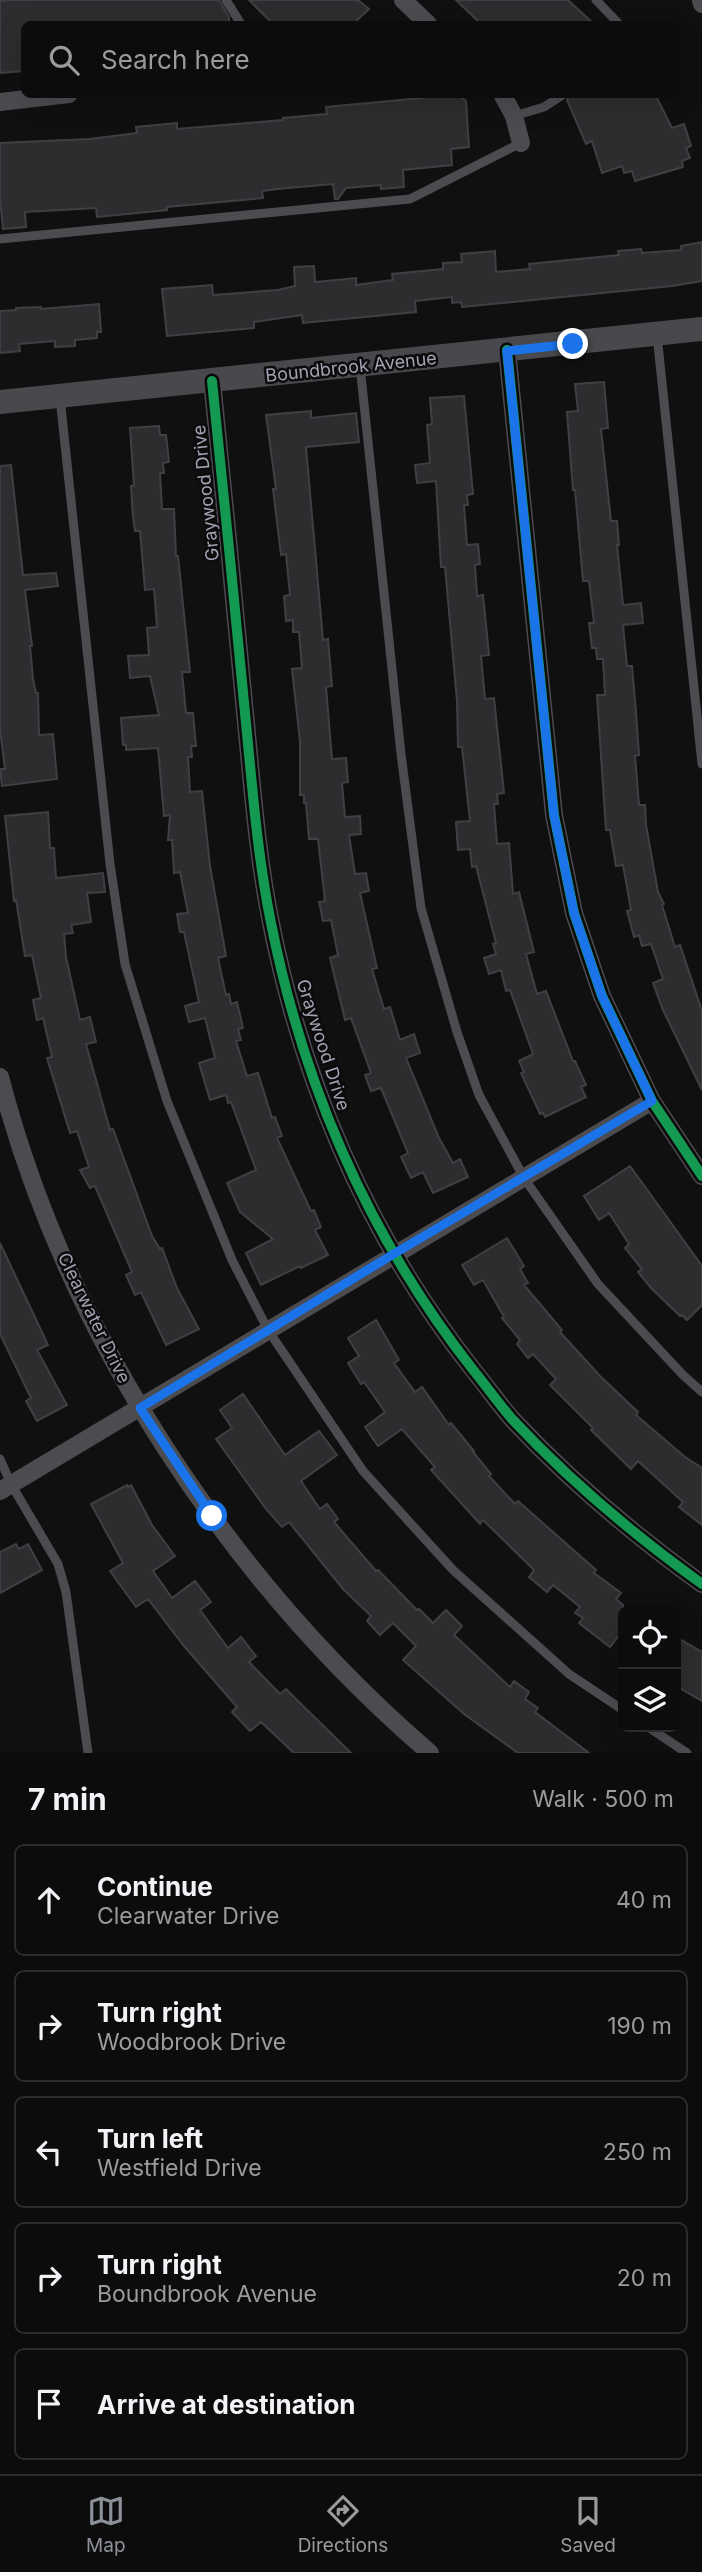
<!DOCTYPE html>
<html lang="en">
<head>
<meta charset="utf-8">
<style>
	:root { --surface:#0c0c0d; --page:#1a1a1b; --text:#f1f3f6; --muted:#9a9b9d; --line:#2c2c2e; --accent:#8c9099 }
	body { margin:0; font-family:Inter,sans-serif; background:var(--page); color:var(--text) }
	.controls { position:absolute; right:21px; bottom:21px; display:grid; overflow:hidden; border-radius:10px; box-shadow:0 7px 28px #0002 }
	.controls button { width:63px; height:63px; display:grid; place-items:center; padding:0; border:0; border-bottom:2px solid var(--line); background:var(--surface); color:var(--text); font:35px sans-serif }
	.stop { position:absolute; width:21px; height:21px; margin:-16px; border:5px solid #1a73e8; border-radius:50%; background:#fff }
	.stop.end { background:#1a73e8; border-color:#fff; box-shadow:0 2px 7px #0008 }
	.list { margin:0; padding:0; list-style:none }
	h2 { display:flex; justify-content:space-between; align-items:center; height:91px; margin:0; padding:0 28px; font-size:30px }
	h2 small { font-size:23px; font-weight:400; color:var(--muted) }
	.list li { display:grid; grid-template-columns:46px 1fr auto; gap:21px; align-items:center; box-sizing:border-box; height:112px; margin:0 14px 14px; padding:0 14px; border:2px solid var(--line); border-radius:10px }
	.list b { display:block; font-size:26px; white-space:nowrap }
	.list p { margin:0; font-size:23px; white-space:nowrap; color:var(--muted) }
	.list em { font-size:23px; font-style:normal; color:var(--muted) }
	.icon { flex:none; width:38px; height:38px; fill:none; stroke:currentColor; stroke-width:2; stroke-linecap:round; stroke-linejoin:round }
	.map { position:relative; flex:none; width:702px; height:1753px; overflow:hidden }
	.search { position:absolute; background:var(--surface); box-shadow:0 7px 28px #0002; left:21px; right:21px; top:21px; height:77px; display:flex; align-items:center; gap:18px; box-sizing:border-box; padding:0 24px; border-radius:10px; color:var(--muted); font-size:26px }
	.sheet { height:721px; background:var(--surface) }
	nav { display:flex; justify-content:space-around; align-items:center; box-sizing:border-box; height:98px; border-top:2px solid var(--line); background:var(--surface); font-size:19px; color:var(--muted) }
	nav a { display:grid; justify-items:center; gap:4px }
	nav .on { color:var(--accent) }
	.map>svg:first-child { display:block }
	.building { fill:#2d2d2f; stroke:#404044; stroke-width:2 }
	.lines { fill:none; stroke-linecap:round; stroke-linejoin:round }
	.lane { stroke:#4b4b50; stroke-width:9 }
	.street { stroke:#4b4b50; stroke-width:18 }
	.secondary { stroke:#49494d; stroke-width:24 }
	.cycleway-casing { stroke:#0b0b0c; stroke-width:15 }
	.cycleway { stroke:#139951; stroke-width:10 }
	.route { stroke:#1a73e8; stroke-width:9 }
	.labels { text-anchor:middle; stroke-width:5; stroke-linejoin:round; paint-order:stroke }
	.street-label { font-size:18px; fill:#a1a2b2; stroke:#0b0b0c }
</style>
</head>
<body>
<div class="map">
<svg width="702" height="1753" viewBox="0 0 702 1753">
	<rect width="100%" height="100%" fill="#101011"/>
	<!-- building -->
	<path class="building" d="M12,0H219L229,17V24H24V71L0,73V1Z
		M249,0H358L369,9L353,24H273Z
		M456,0H568L594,24H481Z
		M425,94H457L466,101L469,147L451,149L452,165L403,170L404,187L381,189V185L346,188L338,199H335L333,184L277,189L262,191L263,198L167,207V210L97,217L96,208L25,212L26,227L3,229L0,199V143L90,139L137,133L136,127L177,123V129L283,120V118L327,114L326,107L422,98Z
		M571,94H655L672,128L684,124L691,146L686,148L690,158L682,161L683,167L635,181L632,171L624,173L622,166L602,173L592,141L586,144L567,100Z
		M702,242V281L672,286L462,307L461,302L452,303V297L415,301L416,312L303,323L302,315L254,322V328L167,336L162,289L212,285L213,295L278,290L295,286L294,267L314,266L315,282L356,278V285L393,280L392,274L443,269V263L462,262L461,254L495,251L496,272L530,269L529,264L619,255L618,251L641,249L642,253L681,250V246Z
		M99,304L101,332H97V338L75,340V346L55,347V341L19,344L20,351L0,353V311L16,310V308L41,307V309Z
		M604,382L608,428L601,429L611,521H617L619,545H617L623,605L641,603L643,623L623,625L627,666H632L636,712L639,755L635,756L639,805H645L646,825L658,892L664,904L662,905L675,947L680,945L702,1011V1090L663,1010L653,983L663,979L651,944L642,946L639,935L634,937L627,911L631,910L623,865L616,866L610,830H606L597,695H605L603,659H597L596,648H592L589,623H594L589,581H583L575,490H573L567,412L578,411L575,384Z
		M464,396L473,494L467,495L468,505H464L467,545L478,544L480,564L475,565L477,596L483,595L489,655L481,656L485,699L494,698L504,793L497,794L498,804H494L497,844L509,843L513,894L519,892L534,952L526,954L537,994L546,991L573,1061H575L586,1085L581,1087L586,1097L545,1117L543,1113L540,1114L521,1073L524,1072L519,1061L533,1054L510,990L506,991L501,970L489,974L484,958L496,954L493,944L496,943L476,866L472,867L470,849L458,850L456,822L470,821L462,747H458L457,701L445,567H441L436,481L417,483L415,465L430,463L427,425L432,424L430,398Z
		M311,411V418L356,413L359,442L306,447L323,640L328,639L332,686L326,687L332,759L346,758L348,782L342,783L345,817L360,816L361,834L349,835L355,874L366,873L369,891L360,893L377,968L372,969L384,1009L390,1007L400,1040L414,1034L420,1053L406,1058L439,1138L453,1163L460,1159L468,1177L433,1193L423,1172L411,1178L401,1157L408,1153L381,1088L371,1091L365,1075L371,1073L351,1018L345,1020L330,958L338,955L331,920L323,921L319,902L325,901L318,839H309L306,803H304V795H300V742L292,669L302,668L299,632H293V620L286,621L284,596L290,595L286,554L281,555L273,489H276L266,415Z
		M159,426L160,435H166L169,462L163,463L164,473H160L162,509H174L176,556H178L190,672H182L186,713H193L196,746H191L192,757H188L190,792L202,791L210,866L226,956L218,958L226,995L229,994L231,1004L237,1002L243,1028L238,1029L241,1040L236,1041L247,1076L258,1073L272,1118L275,1117L282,1136L277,1138L311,1211L314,1210L321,1227L315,1230L328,1255L301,1268L300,1266L261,1285L246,1253L273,1239L240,1212L227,1183L256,1170L231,1102L228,1103L226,1095L210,1100L199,1063L215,1058L205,1018L189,1022L185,1006L199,1002L184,932H180L177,914L188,913L180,872L174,873L172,840H168L170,815L164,816L158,748L126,750V745H123L121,718L159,715L150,676L130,678L128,656L149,655L147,628L157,627L154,589L145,590L140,531H135L133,517L131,486H134L130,428Z
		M11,465L23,575L56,573L58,586L25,590L32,646H30L33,679L36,693H38L39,735L53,734L57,779L2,786L0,769H5L0,730V466Z
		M48,812L50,848H54L56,878L103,873L105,892L87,893L91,922L71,925L73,933L64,934L66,957L80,1020L90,1017L96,1042L86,1044L110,1130L113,1129L152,1236L160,1249L162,1248L177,1288L199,1329L166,1345L141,1292L135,1295L126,1275L132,1272L95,1186L90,1188L80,1170L89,1167L77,1131L70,1133L47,1058L52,1057L43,1018L37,1020L33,1000L41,998L32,955L25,956L16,900L14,901L5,816Z
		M630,1166L702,1266V1305L687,1320L682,1315L680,1316L651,1288L638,1272L642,1269L625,1248L629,1244L609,1213L599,1220L584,1196Z
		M507,1238L524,1266L520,1269L528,1283L524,1285L562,1330L560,1332L600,1376L638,1412L636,1415L685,1457L702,1468V1525L679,1507L683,1502L638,1461L631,1469L591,1430L593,1428L550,1385L556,1379L533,1354L528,1358L517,1344L520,1340L502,1318L504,1317L483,1280L474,1285L462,1265Z
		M0,1243L48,1345L37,1350L67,1405L37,1421L26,1401L31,1398L0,1334Z
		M376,1320L399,1360L394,1363L415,1392L422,1387L449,1425L451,1423L474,1451L473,1452L491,1474L489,1476L515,1504L518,1501L596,1570L594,1573L621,1593L616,1599L623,1605V1630L610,1647L579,1623L583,1618L575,1613L580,1607L553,1585L547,1592L529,1577L534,1570L483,1520L480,1524L431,1470L435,1467L402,1429L378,1446L365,1427L385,1412L364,1382L361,1384L348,1363L359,1356L348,1338Z
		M243,1394L285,1455L319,1431L337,1455L301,1481L320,1509L327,1504L338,1519L334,1522L376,1571L378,1570L417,1610L419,1609L433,1623L446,1610L462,1626L454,1635L510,1687L514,1681L529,1692L525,1699L538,1708L535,1712L589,1753H518L464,1714L403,1660L416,1646L393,1623L380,1635L367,1621L371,1616L343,1589L289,1522L282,1527L266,1509L216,1439L232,1428L220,1410Z
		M127,1485L128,1487L131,1485L152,1525L175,1556L153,1571L172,1598L195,1581L211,1602L200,1610L228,1648L241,1637L256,1656L249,1662L280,1694L286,1689L351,1753H294L261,1722L250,1731L232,1712L237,1707L184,1646L148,1599L136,1607L110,1571L123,1563L91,1504Z
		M16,1544L19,1549L28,1544L42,1570L0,1593V1552Z
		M676,1637L702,1652V1701L676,1686Z"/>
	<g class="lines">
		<!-- lane -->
		<path class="lane" d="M226,0L241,24
			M596,0L619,24
			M514,116L544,107L564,94
			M0,239L410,199L521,143
			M657,335L702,764
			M360,366L401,754L421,908L457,1032L479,1095L524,1178L598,1284L683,1375L702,1392
			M60,398L110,864L125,964L167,1101L232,1260L268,1330L363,1471L453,1570L569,1674L623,1710
			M0,1459L11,1484L58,1564L66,1592L88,1753
			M648,1727L687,1753"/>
		<!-- street -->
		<path class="street" d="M403,0L428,24
			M701,0L702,4
			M502,94L514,116L521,143
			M0,102L69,94
			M507,350L554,815L574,913L602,996L652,1101L702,1176
			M212,381C224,492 234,602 245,713C252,783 257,854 271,923C304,1089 369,1238 474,1371C487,1387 499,1404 512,1419C570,1481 634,1535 702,1584
			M0,1077C67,1335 229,1580 430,1753
			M0,1491L652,1101"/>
		<!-- secondary -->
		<path class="secondary" d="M0,402L702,329"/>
		<!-- cycleway casing -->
		<g class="cycleway-casing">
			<path id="cycleway" d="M507,350L554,815L574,913L602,996L652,1101L702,1176
				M212,381C224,492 234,602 245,713C252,783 257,854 271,923C304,1089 369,1238 474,1371C487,1387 499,1404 512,1419C570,1481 634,1535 702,1584"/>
		</g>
		<!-- cycleway -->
		<use href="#cycleway" class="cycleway"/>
	</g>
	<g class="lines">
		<!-- route -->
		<path class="route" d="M212,1516L140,1408L392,1255L652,1101L602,996L574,913L554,815L507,351L573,344"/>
	</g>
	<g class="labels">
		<!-- street labels -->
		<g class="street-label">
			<text transform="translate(351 367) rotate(-6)" y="6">Boundbrook Avenue</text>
			<text transform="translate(206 493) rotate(-96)" y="6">Graywood Drive</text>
			<text transform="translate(323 1045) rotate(72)" y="6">Graywood Drive</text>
			<text transform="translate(94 1318) rotate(64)" y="6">Clearwater Drive</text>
		</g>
	</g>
</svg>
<div class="controls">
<button><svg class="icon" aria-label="locate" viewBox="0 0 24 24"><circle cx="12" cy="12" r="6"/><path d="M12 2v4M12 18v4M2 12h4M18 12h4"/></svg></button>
<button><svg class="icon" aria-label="layers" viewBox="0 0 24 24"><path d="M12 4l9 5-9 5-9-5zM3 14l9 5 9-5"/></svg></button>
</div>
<div class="stop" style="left:212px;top:1516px"></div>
<div class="stop end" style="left:573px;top:344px"></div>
<div class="search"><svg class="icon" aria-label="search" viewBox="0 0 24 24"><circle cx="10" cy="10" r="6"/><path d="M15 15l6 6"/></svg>Search here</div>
</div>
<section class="sheet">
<h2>7 min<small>Walk · 500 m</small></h2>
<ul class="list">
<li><svg class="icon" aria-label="ahead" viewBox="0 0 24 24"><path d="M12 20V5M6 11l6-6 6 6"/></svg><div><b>Continue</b><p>Clearwater Drive</p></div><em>40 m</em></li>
<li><svg class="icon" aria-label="right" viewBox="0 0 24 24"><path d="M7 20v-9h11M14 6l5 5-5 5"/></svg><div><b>Turn right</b><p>Woodbrook Drive</p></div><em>190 m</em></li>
<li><svg class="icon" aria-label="left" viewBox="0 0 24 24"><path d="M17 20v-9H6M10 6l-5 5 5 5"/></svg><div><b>Turn left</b><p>Westfield Drive</p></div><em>250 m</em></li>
<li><svg class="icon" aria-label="right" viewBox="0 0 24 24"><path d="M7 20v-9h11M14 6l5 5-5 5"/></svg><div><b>Turn right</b><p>Boundbrook Avenue</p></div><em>20 m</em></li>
<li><svg class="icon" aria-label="arrive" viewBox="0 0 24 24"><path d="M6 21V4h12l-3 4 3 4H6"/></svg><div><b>Arrive at destination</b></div></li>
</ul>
</section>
<nav>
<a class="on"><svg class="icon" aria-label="map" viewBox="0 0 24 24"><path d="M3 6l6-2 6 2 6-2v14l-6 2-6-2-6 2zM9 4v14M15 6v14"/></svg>Map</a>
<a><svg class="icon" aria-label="directions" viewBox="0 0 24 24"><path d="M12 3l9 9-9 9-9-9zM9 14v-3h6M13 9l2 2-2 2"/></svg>Directions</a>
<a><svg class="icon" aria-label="saved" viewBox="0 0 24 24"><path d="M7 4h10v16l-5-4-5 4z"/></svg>Saved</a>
</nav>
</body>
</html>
